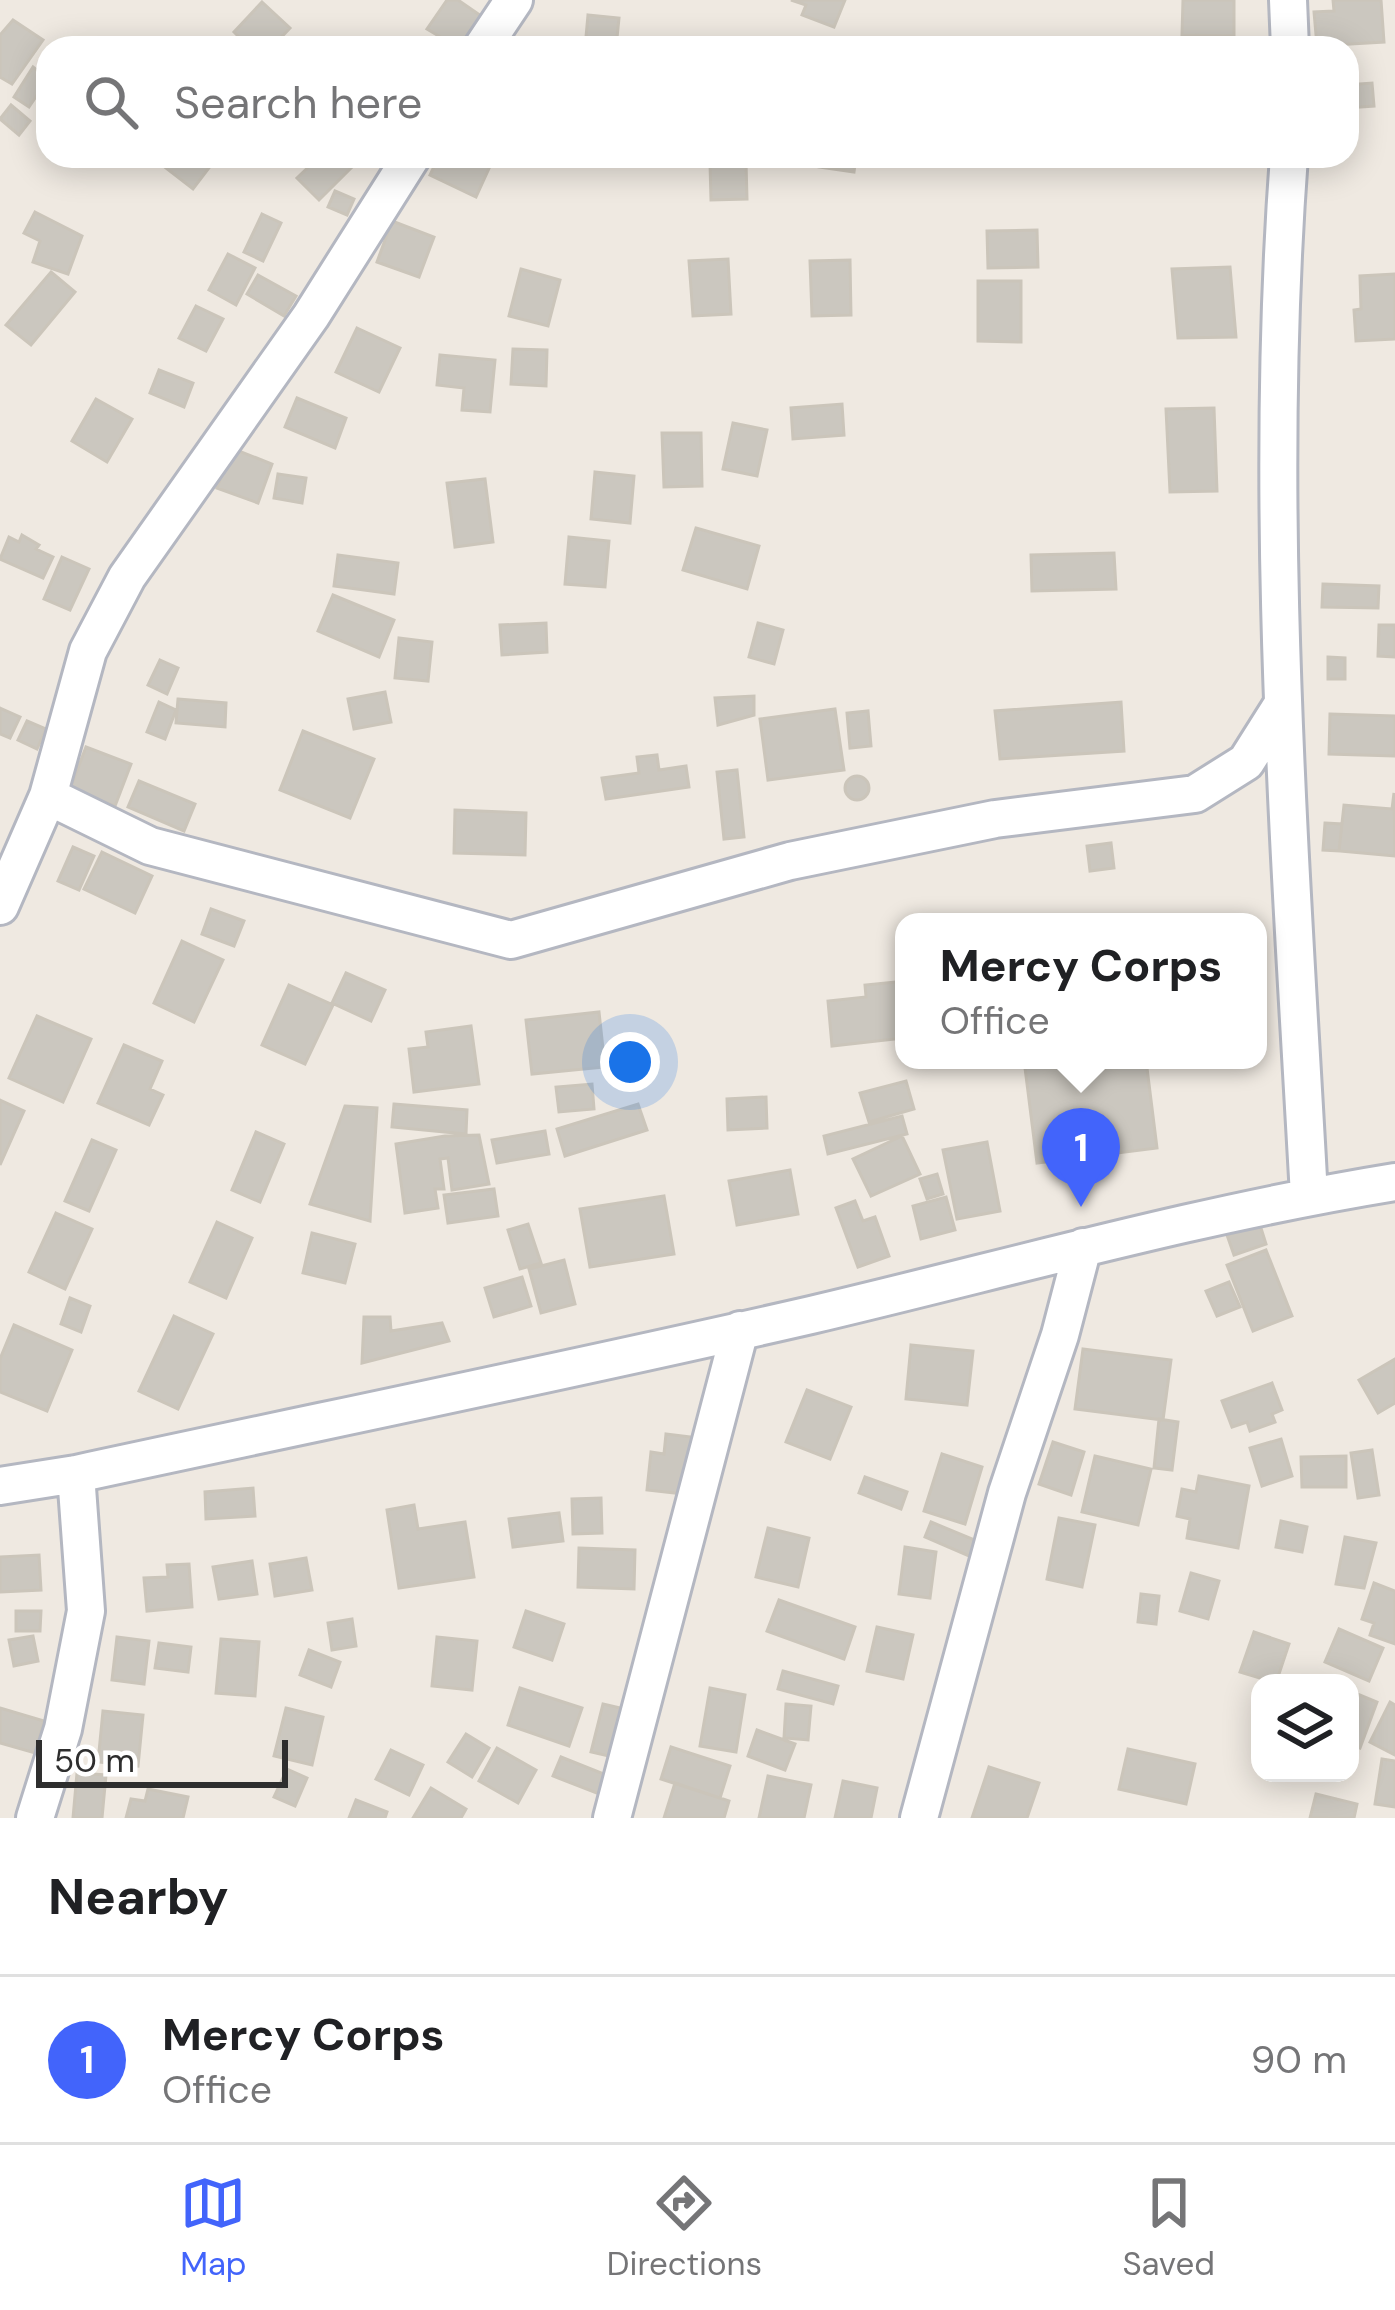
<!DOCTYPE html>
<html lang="en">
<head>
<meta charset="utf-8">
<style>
	:root { --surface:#fff; --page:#f6f6f6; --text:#202124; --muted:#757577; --line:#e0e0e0; --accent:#4264fb }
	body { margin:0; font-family:"DM Sans",sans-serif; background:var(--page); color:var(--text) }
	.controls { position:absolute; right:36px; bottom:36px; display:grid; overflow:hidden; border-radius:24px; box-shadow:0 6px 30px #0003 }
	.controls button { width:108px; height:108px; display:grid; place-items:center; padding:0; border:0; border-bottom:3px solid var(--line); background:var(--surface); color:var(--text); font:60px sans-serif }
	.scale { position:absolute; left:36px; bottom:30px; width:252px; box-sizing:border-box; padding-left:12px; border:6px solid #2e2e2e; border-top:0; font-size:33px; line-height:42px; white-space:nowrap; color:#2e2e2e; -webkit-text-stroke:9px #fff; paint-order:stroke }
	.you { position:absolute; left:630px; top:1062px; width:42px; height:42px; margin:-30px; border:9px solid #fff; border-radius:50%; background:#1a73e8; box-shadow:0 0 0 18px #1a73e833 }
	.badge { display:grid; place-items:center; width:78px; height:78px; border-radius:50%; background:var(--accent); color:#fff; font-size:39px; font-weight:700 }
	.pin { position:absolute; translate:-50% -99px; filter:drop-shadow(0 3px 6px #0008) }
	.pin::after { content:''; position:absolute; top:63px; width:42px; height:36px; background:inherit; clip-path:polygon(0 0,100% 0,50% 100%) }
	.popup { position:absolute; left:895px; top:913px; width:372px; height:156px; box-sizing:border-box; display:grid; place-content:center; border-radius:24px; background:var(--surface); filter:drop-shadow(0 3px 9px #0005); font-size:39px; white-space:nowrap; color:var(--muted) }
	.popup b { font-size:45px; color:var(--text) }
	.popup::after { content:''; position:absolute; left:50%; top:100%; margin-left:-24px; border:24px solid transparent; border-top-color:var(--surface) }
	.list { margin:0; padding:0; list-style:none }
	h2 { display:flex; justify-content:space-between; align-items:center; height:156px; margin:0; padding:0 48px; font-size:51px }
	h2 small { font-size:39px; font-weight:400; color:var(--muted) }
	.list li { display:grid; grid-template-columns:78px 1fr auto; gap:36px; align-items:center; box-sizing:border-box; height:168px; padding:0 48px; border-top:3px solid var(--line) }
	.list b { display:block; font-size:45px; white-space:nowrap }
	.list p { margin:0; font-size:39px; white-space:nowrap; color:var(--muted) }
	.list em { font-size:39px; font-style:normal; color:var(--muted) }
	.icon { flex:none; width:66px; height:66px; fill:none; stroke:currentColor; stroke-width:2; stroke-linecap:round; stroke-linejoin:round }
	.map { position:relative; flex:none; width:1395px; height:1818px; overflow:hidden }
	.search { position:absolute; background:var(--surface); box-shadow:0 6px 30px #0003; left:36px; right:36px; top:36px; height:132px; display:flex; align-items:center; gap:30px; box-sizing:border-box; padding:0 42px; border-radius:36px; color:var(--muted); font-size:45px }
	.sheet { height:324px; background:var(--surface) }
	nav { display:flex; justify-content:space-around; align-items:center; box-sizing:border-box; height:168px; border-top:3px solid var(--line); background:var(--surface); font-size:33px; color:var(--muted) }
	nav a { display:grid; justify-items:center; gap:6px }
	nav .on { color:var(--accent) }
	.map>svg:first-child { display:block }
	.building { fill:#cbc7bf; stroke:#cbc5ba; stroke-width:3 }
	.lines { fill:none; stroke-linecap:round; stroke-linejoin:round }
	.street-casing { stroke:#b4b7c1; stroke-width:42 }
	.street { stroke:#fff; stroke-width:36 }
</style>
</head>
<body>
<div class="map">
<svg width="1395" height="1818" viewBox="0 0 1395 1818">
	<rect width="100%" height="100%" fill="#efe9e1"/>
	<!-- building -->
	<path class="building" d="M447,0H458L481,16L459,48L427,29Z
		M791,0H845L834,27L802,15L806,5Z
		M1183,0H1234V36L1182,35Z
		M1333,0H1381L1384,42L1317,46L1314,12L1334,11Z
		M262,2L290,28L271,48H250L234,32Z
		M588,15L619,18L616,48H585Z
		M13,20L43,40L12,84L0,77V35Z
		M33,67L48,79L29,107L14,97Z
		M1372,83L1374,106L1347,108V85Z
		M11,105L30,121L19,135L0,119Z
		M168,156H218L193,189L162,165Z
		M320,156H342L353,166L319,200L297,178Z
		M439,156H473L491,164L476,197L430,175Z
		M820,156H856L854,172L819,167Z
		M746,162L747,199L711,200L710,163Z
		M335,191L354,199L347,215L328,207Z
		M35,212L82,236L68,274L33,262L40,241L24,233Z
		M262,214L281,223L263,261L244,252Z
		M392,221L434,237L419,277L377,262Z
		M1037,230L1038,267L988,268L987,231Z
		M228,254L255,268L236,305L209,290Z
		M728,259L731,314L693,316L689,261Z
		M850,260L851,315L812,316L810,261Z
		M1230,267L1236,337L1178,338L1172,269Z
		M521,269L560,280L548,326L509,316Z
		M51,272L75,292L31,345L6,325Z
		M1395,274V339L1356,341L1354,310L1361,309L1360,276Z
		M258,275L296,296L284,316L247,294Z
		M978,281H1021V342L978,341Z
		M196,306L223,319L206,351L179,338Z
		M357,328L400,348L379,392L336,372Z
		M513,349L547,350L546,386L511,384Z
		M440,355L495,360L490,412L462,410L464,388L437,385Z
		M159,370L193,383L184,407L150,393Z
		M297,398L346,418L335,448L285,427Z
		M96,399L132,419L107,462L72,441Z
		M842,404L844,435L793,439L791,408Z
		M1214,408L1217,491L1170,492L1166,409Z
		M733,423L767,430L757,476L723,469Z
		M662,433H701L702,486L664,487Z
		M226,446L272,464L258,503L217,488L226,464Z
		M595,472L634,476L630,523L591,519Z
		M278,474L306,478L302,503L274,498Z
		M485,479L493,542L455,547L447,483Z
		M696,528L759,546L747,589L683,570Z
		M22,535L39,545L36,549L53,557L43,578L0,559L9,537L19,542Z
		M569,537L609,541L605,587L565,584Z
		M1114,553L1116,589L1032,591L1031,555Z
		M338,555L398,563L394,594L334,586Z
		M62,557L89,569L70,610L44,599Z
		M1323,584L1379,586L1378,608L1322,607Z
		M333,595L394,620L379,657L318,631Z
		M546,623L547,652L502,655L500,625Z
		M758,623L783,630L774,664L749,657Z
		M1379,625H1395V657L1378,656Z
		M399,638L432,642L428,681L395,678Z
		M1328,657L1345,658V679H1328Z
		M160,660L178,668L167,694L148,685Z
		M385,692L391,722L354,729L348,699Z
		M754,696V715L718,725L715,698Z
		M178,699L226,703L225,727L176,723Z
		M159,702L176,710L165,739L147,732Z
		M1121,702L1124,751L1000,759L995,711Z
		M0,708L20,717L10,738L0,734Z
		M835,709L844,770L768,780L760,719Z
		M868,711L871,746L850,748L847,713Z
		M1330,714L1395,716V756L1329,754Z
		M27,721L46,729L37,749L18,740Z
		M303,731L374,759L350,818L280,790Z
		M86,747L131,764L115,806L70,789Z
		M657,755L659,770L686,766L689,787L606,799L602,778L639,773L637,757Z
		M737,770L744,837L724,839L717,772Z
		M845 788a12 12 0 1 1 24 0a12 12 0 1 1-24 0Z
		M139,781L195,804L184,831L128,807Z
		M1394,793L1395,856L1339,851L1344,805L1392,809Z
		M455,810L526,813L525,855L454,853Z
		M1325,823L1342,824L1339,851L1323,850Z
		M1111,843L1114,868L1090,871L1087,846Z
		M73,847L94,856L79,890L58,881Z
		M102,852L152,876L135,913L84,889Z
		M211,909L244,921L234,946L202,934Z
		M182,941L223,960L194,1022L154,1003Z
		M346,973L385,990L371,1021L332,1003Z
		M897,982L904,1038L832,1046L828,1001L866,997L865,985Z
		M289,985L333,1005L305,1064L262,1045Z
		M599,1012L605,1067L532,1074L526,1020Z
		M37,1016L91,1039L63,1102L9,1078Z
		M471,1026L479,1084L414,1092L409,1049L428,1047L426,1032Z
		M124,1045L162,1061L150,1089L163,1095L149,1125L98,1103Z
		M1024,1060H1146L1157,1148L1037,1163Z
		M906,1081L914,1109L869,1122L860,1093Z
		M592,1084L594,1109L559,1112L556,1087Z
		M766,1097L767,1128L728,1130L727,1099Z
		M0,1100L24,1111L0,1165Z
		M394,1104L467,1110L466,1134L392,1127Z
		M638,1104L647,1130L565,1156L557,1129Z
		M345,1106L377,1108L370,1221L310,1204Z
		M902,1116L907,1134L828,1154L824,1136Z
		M545,1131L549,1154L497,1163L492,1140Z
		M256,1132L284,1144L260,1202L232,1190Z
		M479,1135L489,1184L452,1190L448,1158L440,1159L444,1189H435L438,1208L405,1213L396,1144L445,1136Z
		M902,1136L920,1174L871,1196L853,1159Z
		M92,1140L116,1150L89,1211L65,1201Z
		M987,1142L1000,1211L957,1219L943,1150Z
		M790,1170L798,1214L737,1225L729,1181Z
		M937,1174L943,1194L927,1199L920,1179Z
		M494,1189L498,1216L448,1223L444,1195Z
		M664,1196L674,1254L590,1267L580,1209Z
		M946,1197L955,1230L921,1239L913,1206Z
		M855,1201L863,1221L875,1217L889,1256L858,1267L836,1208Z
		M56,1213L92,1229L65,1289L29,1272Z
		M217,1222L252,1238L226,1298L190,1282Z
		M528,1224L541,1263L520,1269L508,1230Z
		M1260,1225L1266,1244L1234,1255L1227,1235Z
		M312,1233L355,1244L345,1283L303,1273Z
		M1266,1250L1292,1316L1253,1331L1227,1265Z
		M564,1260L575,1304L541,1313L529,1269Z
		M522,1277L531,1306L494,1317L485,1288Z
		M1229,1282L1240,1307L1217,1316L1206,1291Z
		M70,1298L90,1306L81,1332L61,1324Z
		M174,1316L213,1334L178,1409L139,1391Z
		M364,1317H390L391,1331L442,1323L449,1341L362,1363Z
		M14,1325L72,1350L47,1411L0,1392V1359Z
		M911,1345L973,1351L967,1405L906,1399Z
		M1083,1349L1171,1360L1163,1420L1075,1409Z
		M1395,1359V1403L1378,1413L1359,1380Z
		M1272,1383L1282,1410L1272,1414L1275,1422L1250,1431L1247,1422L1232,1427L1222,1401Z
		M807,1390L851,1407L830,1459L786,1442Z
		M1159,1419L1178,1422L1172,1470L1154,1468Z
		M666,1434L699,1438L693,1495L647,1490L651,1452L664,1454Z
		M1281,1439L1292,1476L1262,1486L1250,1448Z
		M1053,1442L1084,1452L1071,1495L1039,1484Z
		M1372,1450L1379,1495L1358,1498L1351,1453Z
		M942,1454L982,1467L965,1524L924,1511Z
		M1095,1456L1151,1469L1138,1525L1082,1512Z
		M1346,1456V1487H1302L1301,1457Z
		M1199,1476L1249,1486L1238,1548L1187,1538L1190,1519L1177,1516L1182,1489L1196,1492Z
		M865,1477L907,1492L901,1509L859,1493Z
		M253,1488L255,1516L206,1519L205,1492Z
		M601,1498L602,1533L573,1534L572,1499Z
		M414,1505L418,1529L465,1522L474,1577L399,1588L387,1510Z
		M559,1513L563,1541L513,1547L509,1519Z
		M1059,1518L1095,1525L1082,1587L1047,1579Z
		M1281,1521L1307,1527L1302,1552L1276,1547Z
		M931,1522L982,1543L976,1559L925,1537Z
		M768,1528L809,1538L798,1587L756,1577Z
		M1345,1537L1376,1543L1364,1588L1336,1584Z
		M905,1547L936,1552L930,1598L899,1594Z
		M579,1548L635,1550L634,1589L578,1587Z
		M39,1555L41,1590L0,1592V1557Z
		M306,1558L312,1590L275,1596L270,1564Z
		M252,1561L257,1594L219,1599L213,1567Z
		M189,1564L192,1607L147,1611L144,1578L168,1577L167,1565Z
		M1191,1573L1219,1581L1208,1619L1180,1611Z
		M1374,1583L1395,1591V1644L1370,1635L1374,1623L1362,1619Z
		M1141,1594L1159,1596L1156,1624L1138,1622Z
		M779,1600L855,1627L844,1659L767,1631Z
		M16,1611H41L40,1631H16Z
		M526,1611L564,1624L552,1660L514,1647Z
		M352,1619L356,1646L332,1650L328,1623Z
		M877,1627L913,1635L903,1679L867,1671Z
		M1339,1629L1383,1648L1369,1681L1325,1662Z
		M1254,1632L1289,1644L1276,1683L1240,1672Z
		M33,1636L38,1661L14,1666L9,1640Z
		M117,1637L149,1641L144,1684L112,1680Z
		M437,1637L477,1641L472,1690L432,1686Z
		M221,1639L259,1642L255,1696L216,1693Z
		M159,1643L191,1647L188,1672L155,1668Z
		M309,1650L340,1662L331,1687L300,1675Z
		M783,1671L838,1686L833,1704L778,1689Z
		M520,1688L582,1708L569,1746L508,1725Z
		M710,1688L745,1695L736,1752L700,1746Z
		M1350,1691L1377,1702L1360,1748L1350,1744Z
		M1390,1702L1395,1705V1755L1370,1742Z
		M603,1704L625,1709L613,1757L591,1752Z
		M786,1704L811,1706L808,1740L784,1738Z
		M0,1708L44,1721L35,1753L0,1743Z
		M286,1708L323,1717L312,1765L274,1756Z
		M103,1711L143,1715L138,1766L98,1762Z
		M757,1730L795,1744L785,1770L748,1756Z
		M466,1734L489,1748L472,1777L448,1762Z
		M671,1747L730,1766L720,1798L661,1779Z
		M497,1748L536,1770L518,1803L479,1781Z
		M1128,1749L1195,1764L1186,1804L1119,1789Z
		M391,1750L423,1765L409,1795L376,1779Z
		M561,1757L609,1776L602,1795L553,1776Z
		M1382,1759L1395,1761V1807L1375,1804Z
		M989,1767L1039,1783L1027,1818H972Z
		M287,1769L307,1778L295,1806L274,1797Z
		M77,1773L106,1775L102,1818H73Z
		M768,1776L811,1785L804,1818H759Z
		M843,1781L877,1788L871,1818H835Z
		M675,1783L729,1801L724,1818H664Z
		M431,1788L466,1809L461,1818H413Z
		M148,1789L188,1797L183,1818H126L131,1799L145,1801Z
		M1316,1794L1357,1804L1354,1818H1310Z
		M356,1800L387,1812L385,1818H349Z"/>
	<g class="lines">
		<!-- street casing -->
		<g class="street-casing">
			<path id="street" d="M1288,0L1290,48
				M482,48L514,0
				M1289,156C1263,502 1290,850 1309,1196
				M48,796L150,846L511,940L790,861L995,819L1195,794L1246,762L1282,705
				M0,906L48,796L88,651L127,577L311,316L412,156
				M0,1486L76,1474C321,1421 567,1371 811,1315C1006,1269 1198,1214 1395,1182
				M35,1818L63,1729L86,1611L76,1474
				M612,1818L740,1330
				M919,1818L1007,1493L1060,1335L1083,1247"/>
		</g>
		<!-- street -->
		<use href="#street" class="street"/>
	</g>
</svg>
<div class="controls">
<button><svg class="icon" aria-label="layers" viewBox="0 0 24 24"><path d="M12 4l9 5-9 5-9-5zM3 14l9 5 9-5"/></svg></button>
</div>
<div class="scale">50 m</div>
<div class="you"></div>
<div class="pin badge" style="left:1081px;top:1207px">1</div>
<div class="popup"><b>Mercy Corps</b>Office</div>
<div class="search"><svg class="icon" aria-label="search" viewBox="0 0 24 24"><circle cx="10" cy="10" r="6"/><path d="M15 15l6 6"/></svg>Search here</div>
</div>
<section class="sheet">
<h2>Nearby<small></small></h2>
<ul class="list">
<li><span class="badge">1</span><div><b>Mercy Corps</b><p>Office</p></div><em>90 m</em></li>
</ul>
</section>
<nav>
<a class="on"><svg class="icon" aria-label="map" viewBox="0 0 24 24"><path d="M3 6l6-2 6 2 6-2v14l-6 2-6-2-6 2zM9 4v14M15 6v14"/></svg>Map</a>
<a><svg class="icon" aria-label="directions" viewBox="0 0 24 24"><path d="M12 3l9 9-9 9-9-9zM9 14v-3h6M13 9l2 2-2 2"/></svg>Directions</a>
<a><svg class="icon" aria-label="saved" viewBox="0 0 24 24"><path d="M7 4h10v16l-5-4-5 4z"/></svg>Saved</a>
</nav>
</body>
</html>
